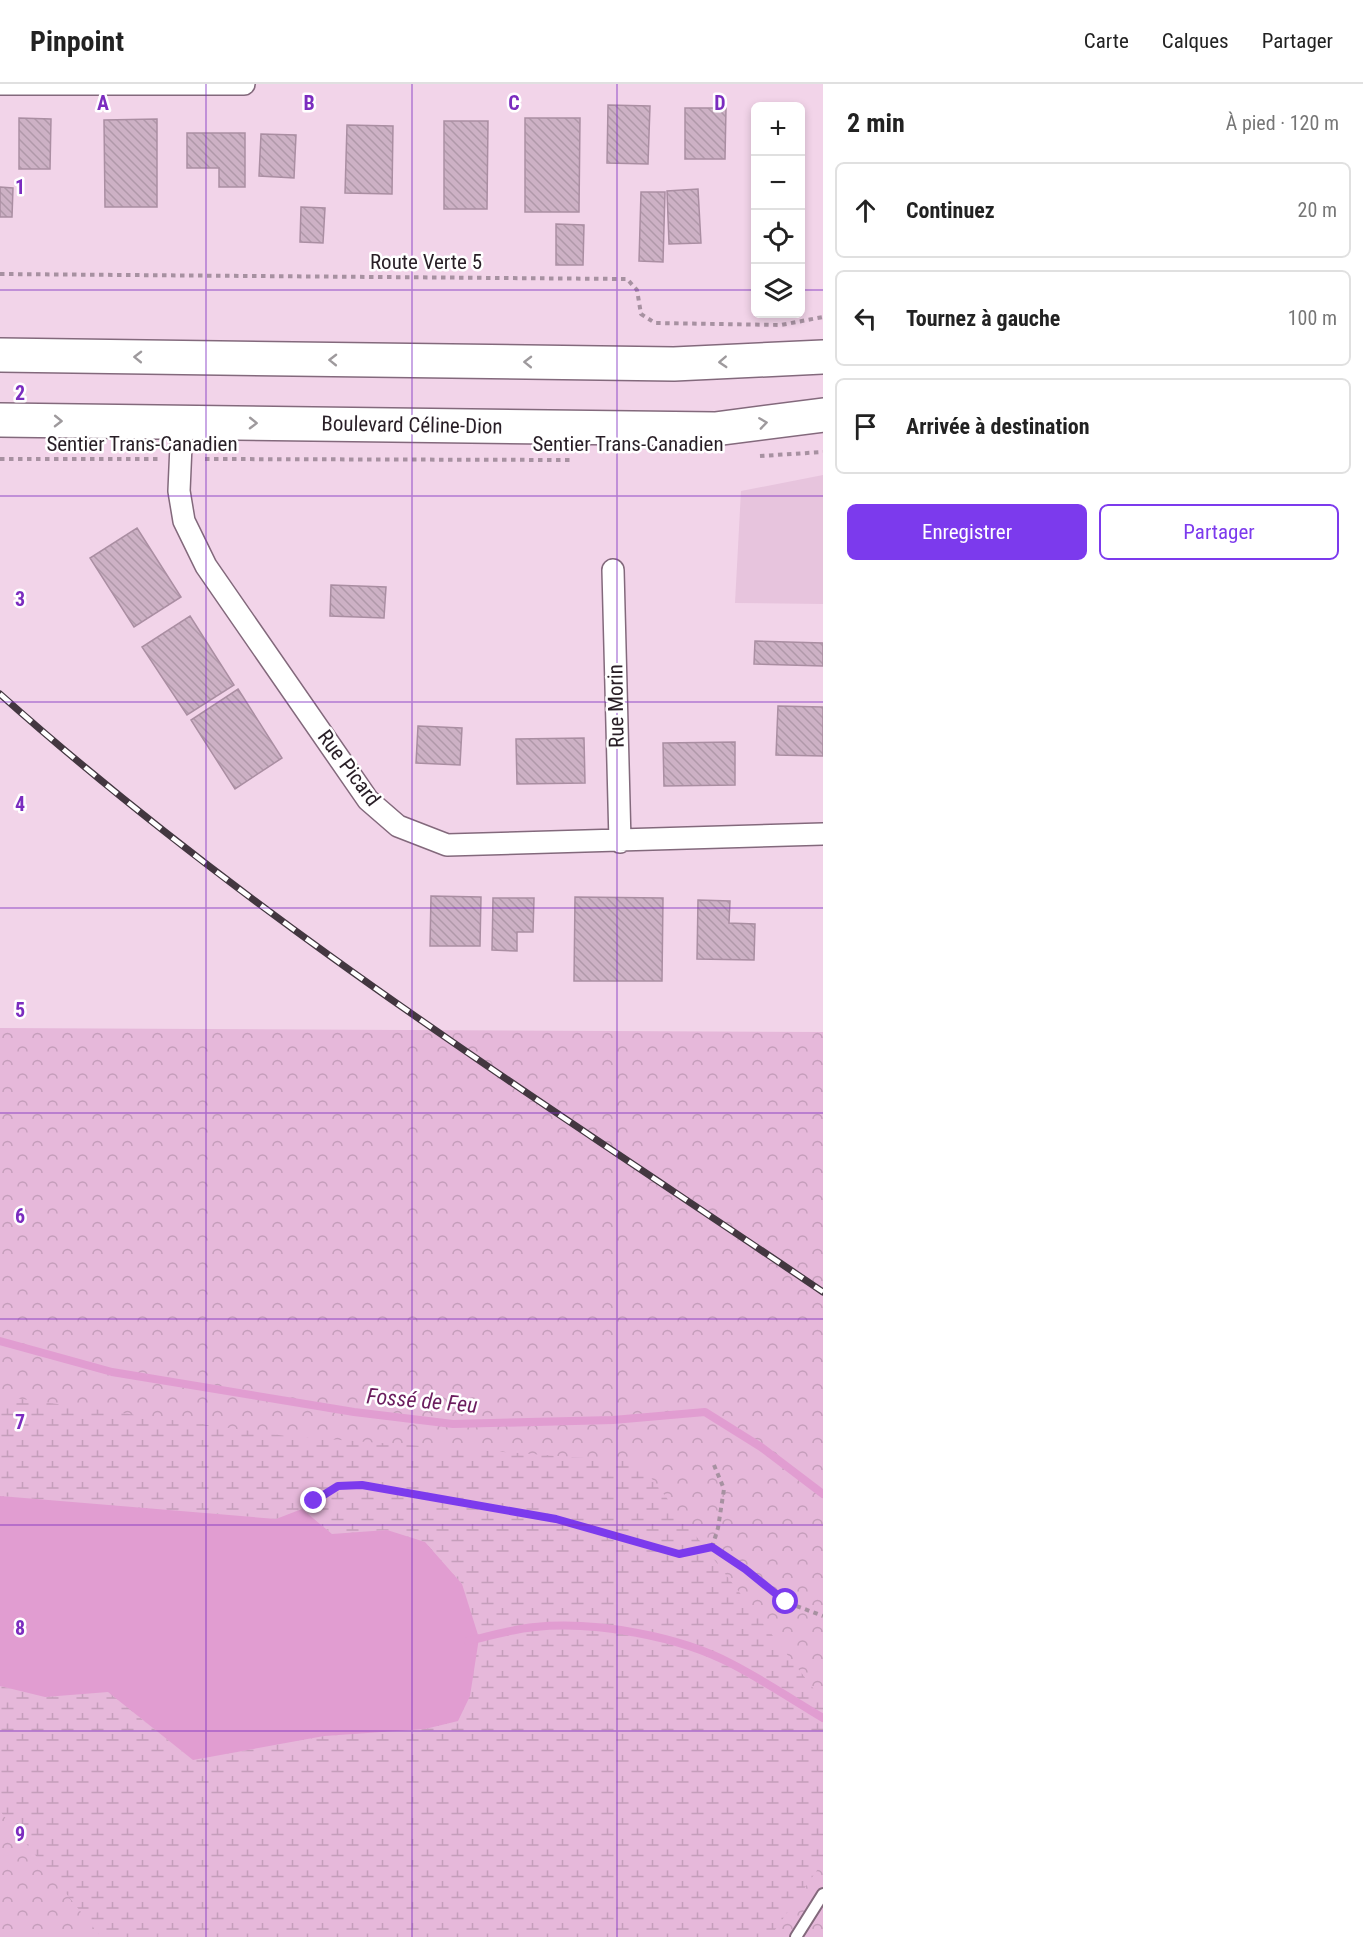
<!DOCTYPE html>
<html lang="fr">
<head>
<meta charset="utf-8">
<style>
	:root { --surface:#fff; --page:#f2f2f2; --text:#222; --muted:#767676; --line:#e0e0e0; --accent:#7c3aed }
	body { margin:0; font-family:"Roboto Condensed",sans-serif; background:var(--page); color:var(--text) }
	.controls { position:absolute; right:18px; top:18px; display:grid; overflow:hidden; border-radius:9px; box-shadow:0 3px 9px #0003 }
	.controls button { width:54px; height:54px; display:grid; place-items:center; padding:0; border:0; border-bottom:2px solid var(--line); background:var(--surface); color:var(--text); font:30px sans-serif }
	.stop { position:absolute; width:18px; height:18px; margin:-14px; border:4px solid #7c3aed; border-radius:50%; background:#fff }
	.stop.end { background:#7c3aed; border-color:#fff; box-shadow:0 2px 6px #0008 }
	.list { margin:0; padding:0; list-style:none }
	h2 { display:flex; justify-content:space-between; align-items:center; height:78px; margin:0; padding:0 24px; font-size:26px }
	h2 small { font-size:20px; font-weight:400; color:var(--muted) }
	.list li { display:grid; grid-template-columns:39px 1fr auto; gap:18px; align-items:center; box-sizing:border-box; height:96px; margin:0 12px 12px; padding:0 12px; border:2px solid var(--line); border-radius:9px }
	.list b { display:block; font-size:22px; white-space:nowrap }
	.list em { font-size:20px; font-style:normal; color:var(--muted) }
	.actions { display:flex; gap:12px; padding:18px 24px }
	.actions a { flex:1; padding:14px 0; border:2px solid var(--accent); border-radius:9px; text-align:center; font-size:21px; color:var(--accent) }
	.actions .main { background:var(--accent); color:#fff }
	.icon { flex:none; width:33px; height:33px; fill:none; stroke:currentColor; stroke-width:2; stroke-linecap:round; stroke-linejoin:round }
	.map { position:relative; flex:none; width:823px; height:1853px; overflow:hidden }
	header { display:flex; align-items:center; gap:36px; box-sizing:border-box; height:84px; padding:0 30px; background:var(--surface); border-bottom:2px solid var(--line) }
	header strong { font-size:28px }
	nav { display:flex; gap:33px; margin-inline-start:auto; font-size:21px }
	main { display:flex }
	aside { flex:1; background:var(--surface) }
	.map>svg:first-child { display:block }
	.built { fill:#e7c4dd }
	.forest { fill:url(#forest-crowns) }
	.wetland { fill:url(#wetland-marsh) }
	.water { fill:#e19dd1 }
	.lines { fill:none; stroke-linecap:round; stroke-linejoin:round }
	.stream { stroke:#e19dd1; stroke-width:8 }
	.building { fill:url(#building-back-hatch); stroke:#aa8ea2; stroke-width:1.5 }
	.lane-casing { stroke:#83697c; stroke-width:14 }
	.street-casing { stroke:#83697c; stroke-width:24 }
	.primary-casing { stroke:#83697c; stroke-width:36 }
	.path { stroke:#a791a1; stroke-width:4; stroke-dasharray:4.5 4.5; stroke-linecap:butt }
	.lane { stroke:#fff; stroke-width:10 }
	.street { stroke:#fff; stroke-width:21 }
	.primary { stroke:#fff; stroke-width:33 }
	.rail-casing { stroke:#433740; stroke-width:7 }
	.rail { stroke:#fff; stroke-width:4.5; stroke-dasharray:14; stroke-linecap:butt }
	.oneway { stroke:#9e9a9d }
	.route { stroke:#7c3aed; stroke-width:8 }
	.grid { fill:none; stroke:#7b2cbf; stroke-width:1.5; stroke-opacity:0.55 }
	.labels { text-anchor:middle; stroke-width:5; stroke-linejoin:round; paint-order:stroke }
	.street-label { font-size:21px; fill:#281e26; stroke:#fff }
	.water-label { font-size:22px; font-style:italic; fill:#6b1d5e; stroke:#fff }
	.grid-label { font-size:20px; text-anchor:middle; font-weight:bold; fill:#7b2cbf; stroke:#fff; stroke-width:5; stroke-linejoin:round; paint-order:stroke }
</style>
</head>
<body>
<header>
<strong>Pinpoint</strong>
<nav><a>Carte</a><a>Calques</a><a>Partager</a></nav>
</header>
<main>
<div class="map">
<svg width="823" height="1853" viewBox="0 0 823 1853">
	<defs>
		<pattern id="forest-crowns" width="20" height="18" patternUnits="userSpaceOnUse" patternTransform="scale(1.5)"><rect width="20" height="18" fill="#e6b8da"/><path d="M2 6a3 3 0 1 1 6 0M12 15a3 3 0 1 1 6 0" fill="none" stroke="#c59ebb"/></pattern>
		<pattern id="wetland-marsh" width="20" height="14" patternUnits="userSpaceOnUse" patternTransform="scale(1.5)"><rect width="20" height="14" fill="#e6b8da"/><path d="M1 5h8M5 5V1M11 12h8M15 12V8" fill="none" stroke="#c59ebb"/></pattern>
		<pattern id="building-back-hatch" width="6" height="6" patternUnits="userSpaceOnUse" patternTransform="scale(1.5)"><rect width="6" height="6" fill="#cdb1c5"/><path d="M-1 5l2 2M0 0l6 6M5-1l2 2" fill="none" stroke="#b098a9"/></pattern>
	</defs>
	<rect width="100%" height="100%" fill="#f2d4e9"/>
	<!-- built -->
	<path class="built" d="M823,391V520L735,519L741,407Z"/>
	<!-- forest -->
	<path class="forest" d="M0,944L823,948V1853H0Z"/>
	<!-- wetland -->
	<path class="wetland" d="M0,1312L286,1352L639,1378L823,1617V1778L770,1853H101L0,1727V1602L45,1613L108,1608L193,1676L324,1652L425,1645L458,1637L479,1554L462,1500L425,1458L387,1446L332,1450L302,1425L276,1435L0,1412Z"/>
	<!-- water -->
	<path class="water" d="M0,1412L276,1435L302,1425L332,1450L387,1446L425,1458L462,1500L479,1554L470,1612L458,1637L425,1645L324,1652L193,1676L108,1608L45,1613L0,1602Z"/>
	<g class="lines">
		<!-- stream -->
		<path class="stream" d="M0,1257L112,1288L354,1328L453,1340L613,1336L705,1328L761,1363L823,1410
			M468,1557C490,1552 513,1545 535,1543C595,1537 679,1552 732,1580C763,1596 793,1616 823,1634"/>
	</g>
	<!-- building -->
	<path class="building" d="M608,21L650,22L648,80L607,79Z
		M685,24H726L725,75H685Z
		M753,25H756V96H752Z
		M19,34L51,35L50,85H19Z
		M525,34H580L579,128H525Z
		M157,35V123H105L104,36Z
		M444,37H488L487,125H444Z
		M347,41L393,42L392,110L345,109Z
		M187,49H245V103H219V84H187Z
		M261,50L296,51L294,94L259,92Z
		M0,103L13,104L12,133H0Z
		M698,105L701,159L669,160L667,107Z
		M641,108H665L663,178L639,177Z
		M301,123L325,124L323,159L300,158Z
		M556,140L584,141L583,181H556Z
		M137,444L181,513L134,543L90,474Z
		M331,501L386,503L384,534L330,532Z
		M190,532L234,601L187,631L142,563Z
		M755,557L823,559V582L754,580Z
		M238,605L282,674L235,705L191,636Z
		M778,622L823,623V672L776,671Z
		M418,642L462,644L460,681L416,679Z
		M584,654L585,699L517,700L516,655Z
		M735,658V701L664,702L663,659Z
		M431,812L481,813L480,862H430Z
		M575,813L663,814L662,897H574Z
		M493,814H534L533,848H517V867L492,866Z
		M698,816L730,817L729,839L755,840L754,876L697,875Z"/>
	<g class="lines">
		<!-- lane casing -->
		<g class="lane-casing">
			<path id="lane" d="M796,1853L823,1810"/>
		</g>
		<!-- street casing -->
		<g class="street-casing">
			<path id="street" d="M0,0H244
				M182,338L179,407L184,437L206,482L368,716L398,742L447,761L823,750
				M613,486L620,758"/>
		</g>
		<!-- primary casing -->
		<g class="primary-casing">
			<path id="primary" d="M0,271L674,280L823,273
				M0,336L715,345L823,331"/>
		</g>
		<!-- path -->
		<path class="path" d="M0,190L627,195L637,206L641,230L655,239L781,241L823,233
			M760,372L823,368
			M0,375H158
			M205,375L572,376
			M714,1381L724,1405L718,1444L712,1463L745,1485L786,1518L823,1532
			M314,1417L338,1402L362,1401L556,1435L679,1470L712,1463"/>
		<!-- lane -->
		<use href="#lane" class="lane"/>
		<!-- street -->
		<use href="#street" class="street"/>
		<!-- primary -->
		<use href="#primary" class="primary"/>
		<!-- rail casing -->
		<g class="rail-casing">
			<path id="rail" d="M0,610C253,836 543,1018 823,1208"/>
		</g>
		<!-- rail -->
		<use href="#rail" class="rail"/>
	</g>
	<!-- one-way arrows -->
	<defs><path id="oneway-chevron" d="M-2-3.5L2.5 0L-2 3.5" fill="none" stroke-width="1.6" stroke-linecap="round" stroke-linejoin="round" transform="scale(1.5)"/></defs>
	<g class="oneway">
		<use href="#oneway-chevron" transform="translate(138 273) rotate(-179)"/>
		<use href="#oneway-chevron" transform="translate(333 276) rotate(-179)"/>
		<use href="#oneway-chevron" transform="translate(528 278) rotate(-179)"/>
		<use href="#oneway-chevron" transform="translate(723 278) rotate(177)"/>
		<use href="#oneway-chevron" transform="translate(58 337) rotate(1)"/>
		<use href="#oneway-chevron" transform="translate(253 339) rotate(1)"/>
		<use href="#oneway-chevron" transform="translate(763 339) rotate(-8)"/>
	</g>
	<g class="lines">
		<!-- route -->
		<path class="route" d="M314,1417L338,1402L362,1401L556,1435L679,1470L712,1463L745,1485L786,1518"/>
	</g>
	<!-- grid -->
	<path class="grid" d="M206,0V1853M412,0V1853M617,0V1853M0,206H756M800,206H823M0,412H823M0,618H823M0,824H823M0,1029H823M0,1235H823M0,1441H823M0,1647H823"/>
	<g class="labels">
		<!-- street labels -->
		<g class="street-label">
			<text x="426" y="185">Route Verte 5</text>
			<text transform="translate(412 341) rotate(1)" y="7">Boulevard Céline-Dion</text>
			<text x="142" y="367">Sentier Trans-Canadien</text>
			<text x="628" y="367">Sentier Trans-Canadien</text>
			<text transform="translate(616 622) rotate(-91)" y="7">Rue Morin</text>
			<text transform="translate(349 684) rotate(53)" y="7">Rue Picard</text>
		</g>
		<!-- water labels -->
		<g class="water-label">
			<text transform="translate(422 1316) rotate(5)" y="8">Fossé de Feu</text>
		</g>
	</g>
	<g class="grid-label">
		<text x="103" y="26">A</text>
		<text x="309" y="26">B</text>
		<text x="514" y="26">C</text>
		<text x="720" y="26">D</text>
		<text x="20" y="110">1</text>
		<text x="20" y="316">2</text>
		<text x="20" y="522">3</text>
		<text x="20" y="727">4</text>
		<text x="20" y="933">5</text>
		<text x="20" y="1139">6</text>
		<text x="20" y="1345">7</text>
		<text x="20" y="1551">8</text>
		<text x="20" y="1757">9</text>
	</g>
</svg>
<div class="controls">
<button>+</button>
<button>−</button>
<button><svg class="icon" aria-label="locate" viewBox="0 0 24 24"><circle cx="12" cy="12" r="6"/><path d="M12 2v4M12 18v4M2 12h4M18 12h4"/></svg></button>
<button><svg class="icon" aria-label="layers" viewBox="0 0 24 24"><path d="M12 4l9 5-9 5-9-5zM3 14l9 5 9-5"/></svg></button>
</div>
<div class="stop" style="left:786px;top:1518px"></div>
<div class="stop end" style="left:314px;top:1417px"></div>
</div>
<aside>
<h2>2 min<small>À pied · 120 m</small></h2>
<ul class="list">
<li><svg class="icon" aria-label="ahead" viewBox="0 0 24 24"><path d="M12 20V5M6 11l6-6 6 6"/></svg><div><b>Continuez</b></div><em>20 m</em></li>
<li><svg class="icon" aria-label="left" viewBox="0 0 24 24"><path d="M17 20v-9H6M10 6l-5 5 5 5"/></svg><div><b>Tournez à gauche</b></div><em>100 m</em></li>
<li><svg class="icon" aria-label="arrive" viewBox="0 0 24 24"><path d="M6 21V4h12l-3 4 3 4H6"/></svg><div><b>Arrivée à destination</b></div></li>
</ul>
<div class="actions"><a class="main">Enregistrer</a><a>Partager</a></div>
</aside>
</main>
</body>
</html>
